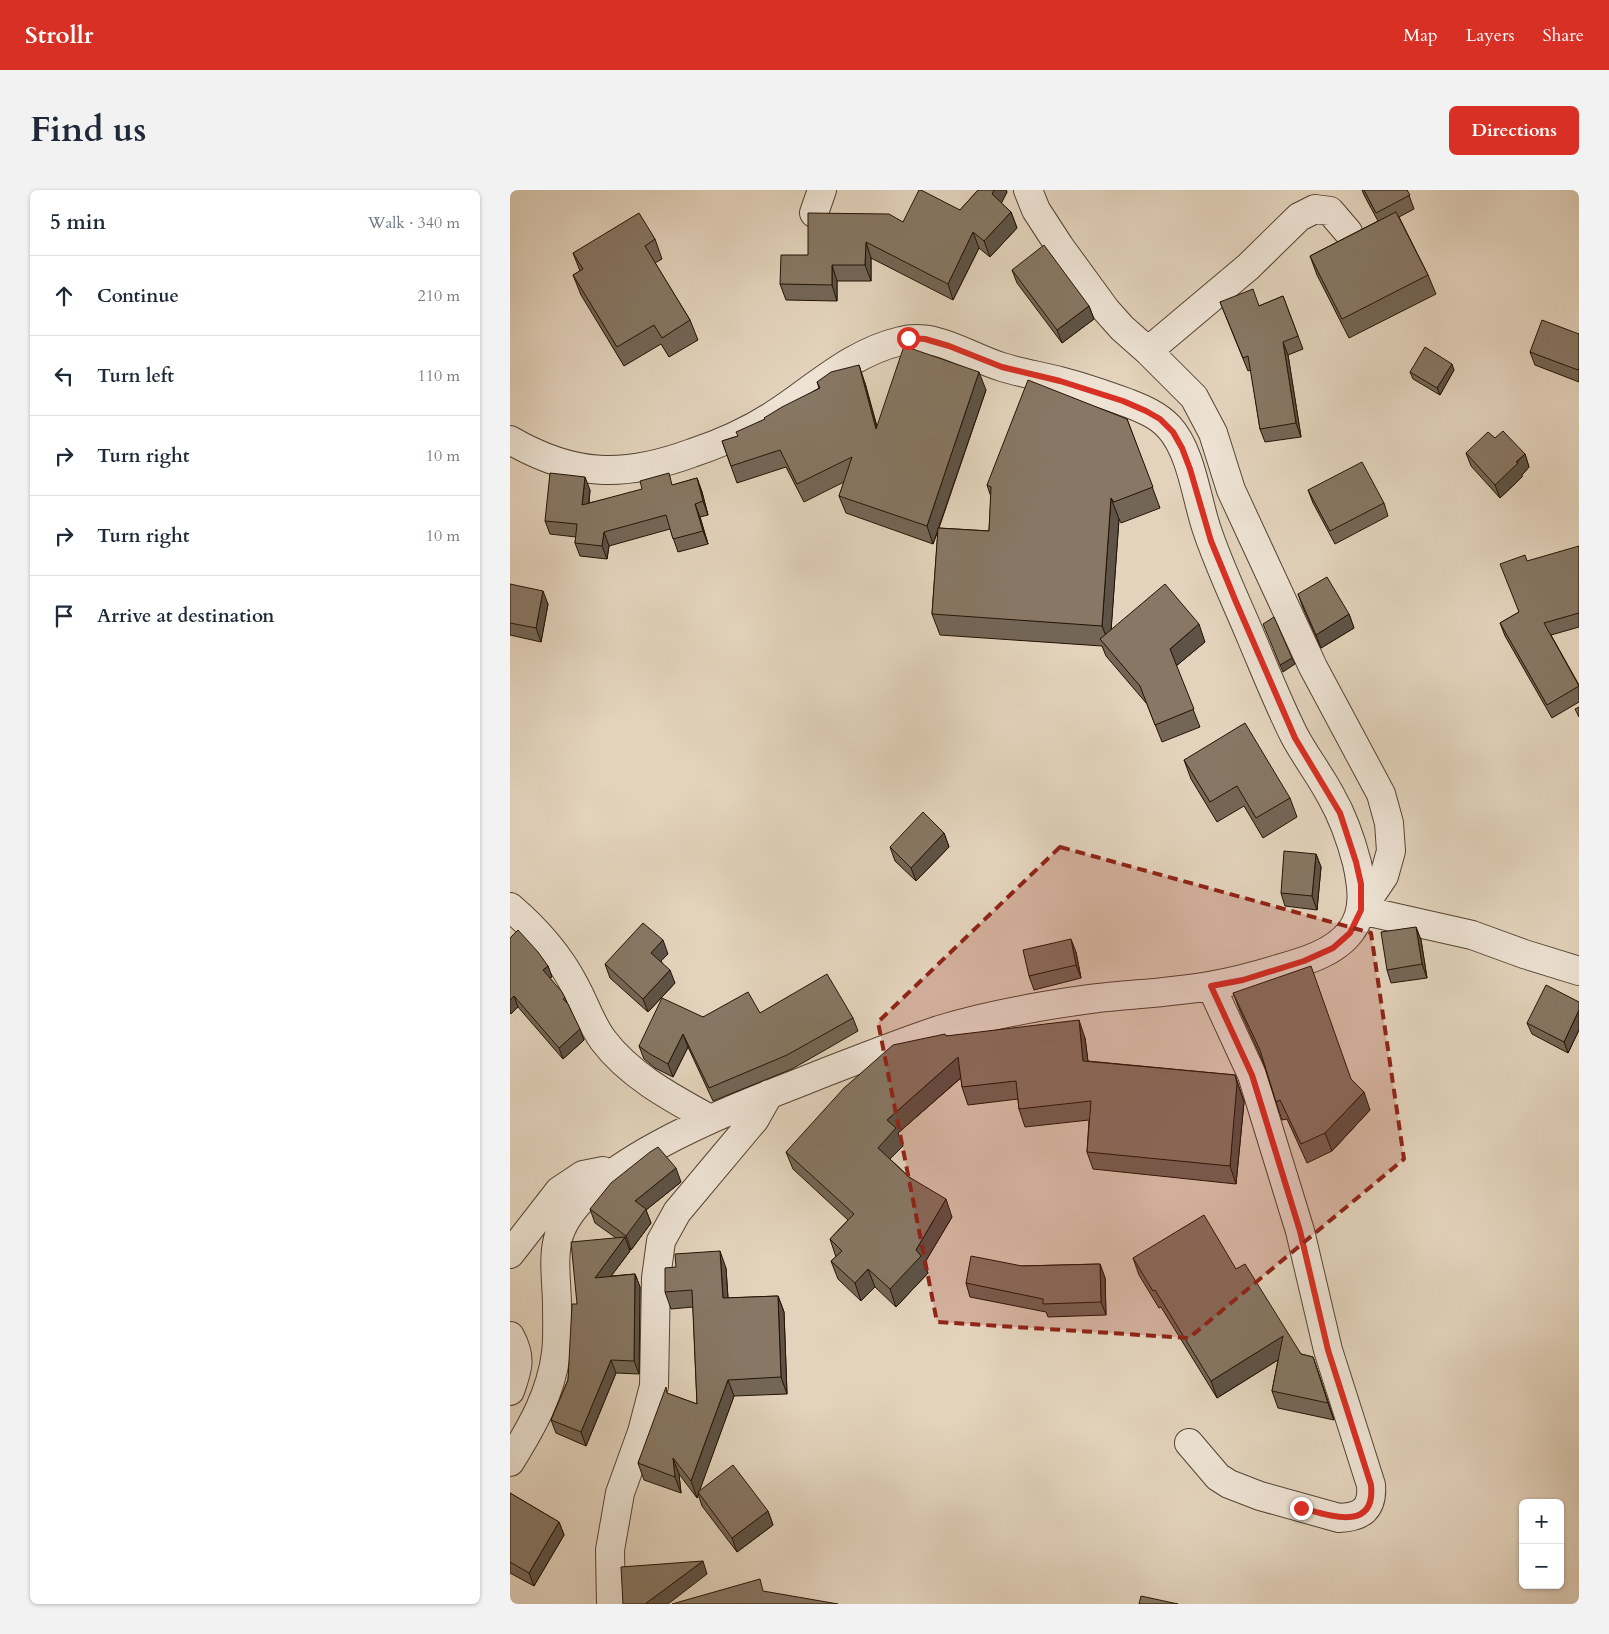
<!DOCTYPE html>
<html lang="en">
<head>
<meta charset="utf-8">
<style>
	:root { --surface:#fff; --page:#f2f2f3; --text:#1f2937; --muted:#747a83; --line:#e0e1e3; --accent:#d93025 }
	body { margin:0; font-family:Cardo,serif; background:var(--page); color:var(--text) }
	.controls { position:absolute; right:15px; bottom:15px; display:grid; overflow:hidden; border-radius:8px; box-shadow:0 1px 4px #0004 }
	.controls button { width:45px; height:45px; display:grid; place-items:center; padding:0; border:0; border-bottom:1px solid var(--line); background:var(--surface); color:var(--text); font:25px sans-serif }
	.stop { position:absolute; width:15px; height:15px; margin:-11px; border:4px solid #d93025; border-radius:50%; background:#fff }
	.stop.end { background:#d93025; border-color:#fff; box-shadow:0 1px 5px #0008 }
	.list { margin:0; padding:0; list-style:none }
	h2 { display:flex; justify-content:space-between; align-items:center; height:65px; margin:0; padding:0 20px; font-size:21px }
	h2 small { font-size:16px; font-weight:400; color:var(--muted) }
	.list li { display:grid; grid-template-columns:32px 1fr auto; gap:15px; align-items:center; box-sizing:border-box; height:80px; padding:0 20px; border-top:1px solid var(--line) }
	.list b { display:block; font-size:19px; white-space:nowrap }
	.list em { font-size:16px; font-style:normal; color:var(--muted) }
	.icon { flex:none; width:28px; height:28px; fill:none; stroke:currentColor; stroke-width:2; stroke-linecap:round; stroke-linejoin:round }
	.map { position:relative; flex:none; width:1069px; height:1414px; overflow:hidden; border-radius:8px }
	header { display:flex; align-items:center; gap:30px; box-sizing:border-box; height:70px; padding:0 25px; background:var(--accent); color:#fff }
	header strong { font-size:24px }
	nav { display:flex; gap:28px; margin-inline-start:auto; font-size:18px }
	.intro { display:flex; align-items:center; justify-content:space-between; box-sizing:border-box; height:120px; padding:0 30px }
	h1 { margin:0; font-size:35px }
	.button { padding:12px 22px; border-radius:8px; background:var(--accent); color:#fff; font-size:18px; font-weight:700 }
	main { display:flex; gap:30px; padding:0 30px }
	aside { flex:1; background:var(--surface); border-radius:8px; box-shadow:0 1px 4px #0004 }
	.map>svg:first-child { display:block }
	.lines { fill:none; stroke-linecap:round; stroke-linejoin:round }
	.minor-casing { stroke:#544333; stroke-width:30 }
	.minor { stroke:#ede2d3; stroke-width:28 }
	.wall { fill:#746656; stroke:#241305 }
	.shaded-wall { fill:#5e5346; stroke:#241305 }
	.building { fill:#877764; stroke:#241305 }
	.route { stroke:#d93025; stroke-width:6 }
	.marked { fill:#8f2418; fill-opacity:0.2; stroke:#8f2418; stroke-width:4; stroke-dasharray:10 6; stroke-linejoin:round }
</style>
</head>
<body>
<header>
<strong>Strollr</strong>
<nav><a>Map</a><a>Layers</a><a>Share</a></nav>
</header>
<div class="intro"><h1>Find us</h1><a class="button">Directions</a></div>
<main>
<aside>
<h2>5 min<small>Walk · 340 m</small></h2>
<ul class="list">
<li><svg class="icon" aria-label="ahead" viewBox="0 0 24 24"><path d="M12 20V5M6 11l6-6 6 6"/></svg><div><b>Continue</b></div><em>210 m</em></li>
<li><svg class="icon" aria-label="left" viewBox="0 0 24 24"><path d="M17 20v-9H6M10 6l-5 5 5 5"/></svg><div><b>Turn left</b></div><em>110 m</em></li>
<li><svg class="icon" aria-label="right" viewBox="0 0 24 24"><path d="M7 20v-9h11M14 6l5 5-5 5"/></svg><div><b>Turn right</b></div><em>10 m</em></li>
<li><svg class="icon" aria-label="right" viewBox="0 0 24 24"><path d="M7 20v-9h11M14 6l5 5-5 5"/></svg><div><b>Turn right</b></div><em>10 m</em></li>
<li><svg class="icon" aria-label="arrive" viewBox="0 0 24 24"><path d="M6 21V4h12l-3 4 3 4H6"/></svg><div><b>Arrive at destination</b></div></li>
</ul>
</aside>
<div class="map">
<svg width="1069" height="1414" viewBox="0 0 1069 1414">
	<rect width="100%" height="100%" fill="#e3d3bc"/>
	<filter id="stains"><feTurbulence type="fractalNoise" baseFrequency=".004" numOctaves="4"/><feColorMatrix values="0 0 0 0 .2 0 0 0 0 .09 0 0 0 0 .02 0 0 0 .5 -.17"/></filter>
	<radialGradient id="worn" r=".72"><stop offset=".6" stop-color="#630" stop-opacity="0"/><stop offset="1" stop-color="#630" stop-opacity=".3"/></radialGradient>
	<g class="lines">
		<!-- minor casing -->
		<g class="minor-casing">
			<path id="minor" d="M518,0L526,20L550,57L596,120L612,138L638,161L684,207L703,243L721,300L803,477L871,604L879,633L881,661L874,686L851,720L962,745L1014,764L1069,781
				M304,23L312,0
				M638,161L738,77L789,27L805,19L820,21L838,42
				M0,250C64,287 114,288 182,263C212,253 241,240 268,222C307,196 343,162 391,151C426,142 459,167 492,177C511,183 531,186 550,191C573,197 596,205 618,213C633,219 648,225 659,237C681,261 686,306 696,337C708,374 726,411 741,447C755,480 768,513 784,545C795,566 810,585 821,606C833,627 841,650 847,673C852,696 856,721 841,741C825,763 793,772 768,779C745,786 722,792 699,796C660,803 620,804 580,809C529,816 478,825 429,840C387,854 347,870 306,886C238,913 73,972 49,1045C42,1067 47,1093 47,1116C47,1132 48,1148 46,1163C41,1204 21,1238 0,1272
				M0,717C27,740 49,765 65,796C75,814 81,834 93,850C120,886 162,908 200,929
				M0,1064L49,1001L73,985L93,981
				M0,1146C12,1168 8,1178 0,1201
				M679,1253L708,1287L719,1294L750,1306L829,1328C852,1327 863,1319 861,1295L818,1160L790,1041L742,885L701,796
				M101,1414L100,1360L110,1303L132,1242L144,1196L146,1088L151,1051L167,1022L245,929L259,904"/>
		</g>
		<!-- minor -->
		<use href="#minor" class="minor"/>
	</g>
	<!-- wall -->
	<path class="wall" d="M468,0H496L497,2L491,13L501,22L507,38L480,67L469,58L443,110L361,68V91H327V111L276,110L270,94L298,65L393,32L450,20Z
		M852,0H897L904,19L889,27L918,85L926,104L839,148L807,85L800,66L868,31L854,5Z
		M145,49L152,69L145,73L180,130L188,150L159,167L151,154L114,176L71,105L63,85L70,81L63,63Z
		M502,80L579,116L584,129L552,153L507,93Z
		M773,106L793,159L778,165L791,247L755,252L750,239L741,180L738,181L710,112L749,116Z
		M1069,144V192L1025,175L1020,162Z
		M944,180L930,205L903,189L900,182Z
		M307,192L355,193L367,236L476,200L429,338L479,341L481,307L477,295L617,229L650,318L611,333L609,329L601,439L695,452L666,476L690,537L652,552L637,514L596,466L592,456L430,445L422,424L428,341L423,354L336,323L329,306L334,292L294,312L276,277L227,293L212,251L228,246L309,198Z
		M985,248L1015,264L1019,277L1012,285V287L990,308L961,276L956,263Z
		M187,288L192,302L198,325L190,327L198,354L168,362L160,339L99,356L97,369L70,366L65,353L66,347L40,344L35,331L80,300L79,313L163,295Z
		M798,300L874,313L878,326L825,354L803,313Z
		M1069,356V437L1041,445L1069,495V512L1042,528L995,446L990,433L1009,422Z
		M0,394L38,414L31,452L0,445Z
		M788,404L839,424L844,438L811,458L793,418Z
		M674,570L780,608L787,627L753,648L734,616L707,632L681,589Z
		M434,643L439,657L406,691L385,671L380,657Z
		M806,664L811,677L807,720L775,716L771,703Z
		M906,737L911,750L917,788L881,793L877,780Z
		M0,748L38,776L42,787L40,788L55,808L74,850L53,869L8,817L1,824L0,823Z
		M566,762L571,788L524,800L519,786Z
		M158,764L151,771L165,793L138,822L100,788L95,774Z
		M723,803L841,890L860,920L822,961L797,973L777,929L772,930L766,912L753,872L730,821Z
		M1069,820V840L1058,863L1022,844L1017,833Z
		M250,823L343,828L348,841L282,879L203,911L178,857L163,887L145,878L134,869L129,856L193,827Z
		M436,846L575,848L578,871L725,885L734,912L726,994L583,979L577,962L579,930L515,937L509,919L508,909L458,915L452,897L451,888L388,943L393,956L380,969L442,1027L414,1074L418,1083L386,1117L365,1097L351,1111L328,1089L321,1071L326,1067L320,1049L338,1030L283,979L276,962Z
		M171,992L136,1020L141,1033L121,1060L119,1058L120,1061L101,1086L125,1084L130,1097L129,1184L106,1183L76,1256L46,1243L41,1230L58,1190L67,1114L106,1048L85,1033L80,1019Z
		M623,1068L726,1079L791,1164L803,1167L824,1230L768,1218L762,1201L768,1170L707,1208L651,1117L649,1118L629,1085Z
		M590,1074L595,1088L596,1125L538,1127L536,1122L460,1107L456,1093L512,1076Z
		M216,1078L218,1108L268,1106L274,1122L277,1204L224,1206L189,1301L258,1321L263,1335L227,1362L192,1316L188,1304L187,1308L169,1284L171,1303L134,1290L128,1273L159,1204L187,1214L183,1117L161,1119L155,1102Z
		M0,1303L49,1332L54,1345L24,1396L0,1383Z"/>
	<!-- shaded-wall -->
	<path class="shaded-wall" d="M484,0H496L497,2L488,20L482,4Z
		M501,22L507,38L480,67L474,51Z
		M463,42L469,58L443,110L438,94Z
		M356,52L361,68V91L355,75Z
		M322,75L327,91V111L322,95Z
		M579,116L584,129L552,153L547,140Z
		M773,152L778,165L791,247L786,233Z
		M942,174L944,180L930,205L927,198Z
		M349,175L355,193L372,257L366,239Z
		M469,182L476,200L423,354L417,336Z
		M1015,264L1019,277L1012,285V287L990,308L985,295Z
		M75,287L80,300L77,328L72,315Z
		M187,288L192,302L198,325L193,311Z
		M601,308L609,329L600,456L592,436Z
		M185,314L190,327L198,354L193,341Z
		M94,342L99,356L97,369L92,356Z
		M33,401L38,414L31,452L26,438Z
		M839,424L844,438L811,458L806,445Z
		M689,434L695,452L666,476L660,459Z
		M782,468L785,474L773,482L770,475Z
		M434,643L439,657L406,691L401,678Z
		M806,664L811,677L807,720L802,706Z
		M906,737L911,750L917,788L912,774Z
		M561,749L566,762L571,788L566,775Z
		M153,750L158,764L146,776L141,763Z
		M38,776L42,787L37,791L33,780Z
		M160,780L165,793L138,822L133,809Z
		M4,806L8,817L1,824L0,822V810Z
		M1069,820V840L1058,863L1054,852Z
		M569,830L575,848L580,888L573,871Z
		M70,839L74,850L53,869L49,858Z
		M173,844L178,857L163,887L158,874Z
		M448,867L454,885L388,943L393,956L374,975L368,958L377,930Z
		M725,885L734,912L726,994L720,976Z
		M854,902L860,920L822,961L815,943Z
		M166,978L171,992L136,1020L141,1033L121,1060L116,1046L125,1011Z
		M436,1009L442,1027L414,1074L418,1083L386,1117L380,1099L406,1060Z
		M115,1047L120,1061L90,1101L85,1088Z
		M210,1061L216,1078L219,1124L213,1108Z
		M590,1074L595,1088L596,1125L591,1112Z
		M358,1079L365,1097L351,1111L345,1093Z
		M125,1084L130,1097L129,1184L124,1171Z
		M268,1106L274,1122L277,1204L271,1187Z
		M773,1146L779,1163L707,1208L701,1191Z
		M803,1167L809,1184L824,1230L818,1213Z
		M101,1170L106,1183L76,1256L71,1242Z
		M218,1190L224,1206L187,1308L181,1291Z
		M163,1268L169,1284L171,1303L165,1287Z
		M258,1321L263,1335L227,1362L222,1348Z
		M49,1332L54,1345L24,1396L19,1383Z
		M193,1371L197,1384L158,1414H135Z"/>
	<!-- building -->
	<path class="building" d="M409,0H411L450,20L468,0H484L482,4L501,22L474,51L463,42L438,94L356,52L355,75H322V95L270,94L271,65H298V23L379,24L393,32Z
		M854,0H897L900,5L866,23Z
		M886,22L918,85L832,129L800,66Z
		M129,23L145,49L135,56L180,130L152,148L144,135L107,157L63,85L73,79L63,63Z
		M534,55L579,116L547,140L502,80Z
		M743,99L749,116L773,106L788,146L773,152L786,233L750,239L738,166L733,168L710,112Z
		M1032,130L1069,144V178L1068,180L1020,162Z
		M394,156L469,182L417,336L329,306L342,267L287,294L270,260L221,276L212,251L228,246L226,242L255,229L254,228L272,217L310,198L307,192L321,182L349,175L366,239Z
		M915,157L942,174L927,198L900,182Z
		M518,190L617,229L643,297L604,312L601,308L592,436L422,424L428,338L479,341L481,297L477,295Z
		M993,241L1015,264L1006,272L1008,273L985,295L956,263L978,242L985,248Z
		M852,272L874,313L820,341L798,300Z
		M40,283L75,287L72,315L132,299L130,291L159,283L162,295L187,288L193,311L185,314L193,341L163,349L156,325L94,342L92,356L65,353L67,334L35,331Z
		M1069,356V423L1034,433L1069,496L1037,515L990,433L1009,422L990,374L1015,365L1017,371Z
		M817,387L839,424L806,445L788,404Z
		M0,394L33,401L26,438L0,433Z
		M655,394L689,434L660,459L684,519L645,535L630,496L590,449Z
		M764,427L782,468L770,475L753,434Z
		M1069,517V527L1065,519Z
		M735,533L780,608L746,628L727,596L700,612L674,570Z
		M413,622L434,643L401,678L380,657Z
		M774,661L806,664L802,706L771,703Z
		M133,733L153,750L141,763L160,780L133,809L95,774Z
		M906,737L912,774L877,780L871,742Z
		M8,740L28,762L38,776L33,780L52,802L55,808L53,809L58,814L70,839L49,858L4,806L0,810V748Z
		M561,749L566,775L519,786L513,760Z
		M801,776L841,889L854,902L815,943L791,954L770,910L766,912L750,860L723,803Z
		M317,784L343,828L277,865L199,898L173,844L158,874L140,864L129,856L152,808L193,827L238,802L250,823Z
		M1036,795L1069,812V820L1054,852L1017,833Z
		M569,830L573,871L725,885L727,894L720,976L577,962L581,911L509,919L506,891L452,897L448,867L377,930L386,938L368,958L399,987L436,1009L406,1060L411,1066L380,1099L358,1079L345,1093L321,1071L332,1061L320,1049L344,1024L276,962L334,898L383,855L435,844L436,846Z
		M148,957L166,978L125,1011L136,1019L116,1046L80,1019L101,993L140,962Z
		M694,1025L726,1079L735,1074L791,1164L803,1167L818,1213L762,1201L773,1146L701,1191L645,1100L643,1101L623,1068Z
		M115,1047L85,1088L125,1084L124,1171L101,1170L71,1242L41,1230L58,1190L62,1114H67L61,1052Z
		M210,1061L213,1108L268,1106L271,1187L218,1190L181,1291L163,1268L165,1287L128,1273L156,1197L157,1203L187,1214L182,1100L155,1102V1078L166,1077L165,1064Z
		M461,1066L512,1076L590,1074L591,1112L533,1114V1109L456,1093Z
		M223,1275L258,1321L222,1348L188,1302Z
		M0,1303L49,1332L19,1383L0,1372Z
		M193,1371L135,1414H113L111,1377Z
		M250,1389L253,1401L328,1414H162Z
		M631,1406L668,1414H629Z"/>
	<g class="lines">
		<!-- route -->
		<path class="route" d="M398,148L415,149L439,156L492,177L550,191L613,211L636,221L650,229L663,242L672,258L680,279L701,351L726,412L785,548L830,623L846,672L851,694V720L840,743L823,758L794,771L733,790L701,796L742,885L790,1041L818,1160L861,1295C866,1343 818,1325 791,1318"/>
	</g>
	<!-- marked area -->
	<path class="marked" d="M550,657L861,743L894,969L679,1148L427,1132L368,832Z"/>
	<rect width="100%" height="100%" filter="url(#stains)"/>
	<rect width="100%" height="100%" fill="url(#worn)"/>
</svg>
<div class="controls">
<button>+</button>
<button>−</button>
</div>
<div class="stop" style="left:398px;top:148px"></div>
<div class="stop end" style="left:791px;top:1318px"></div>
</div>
</main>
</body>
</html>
